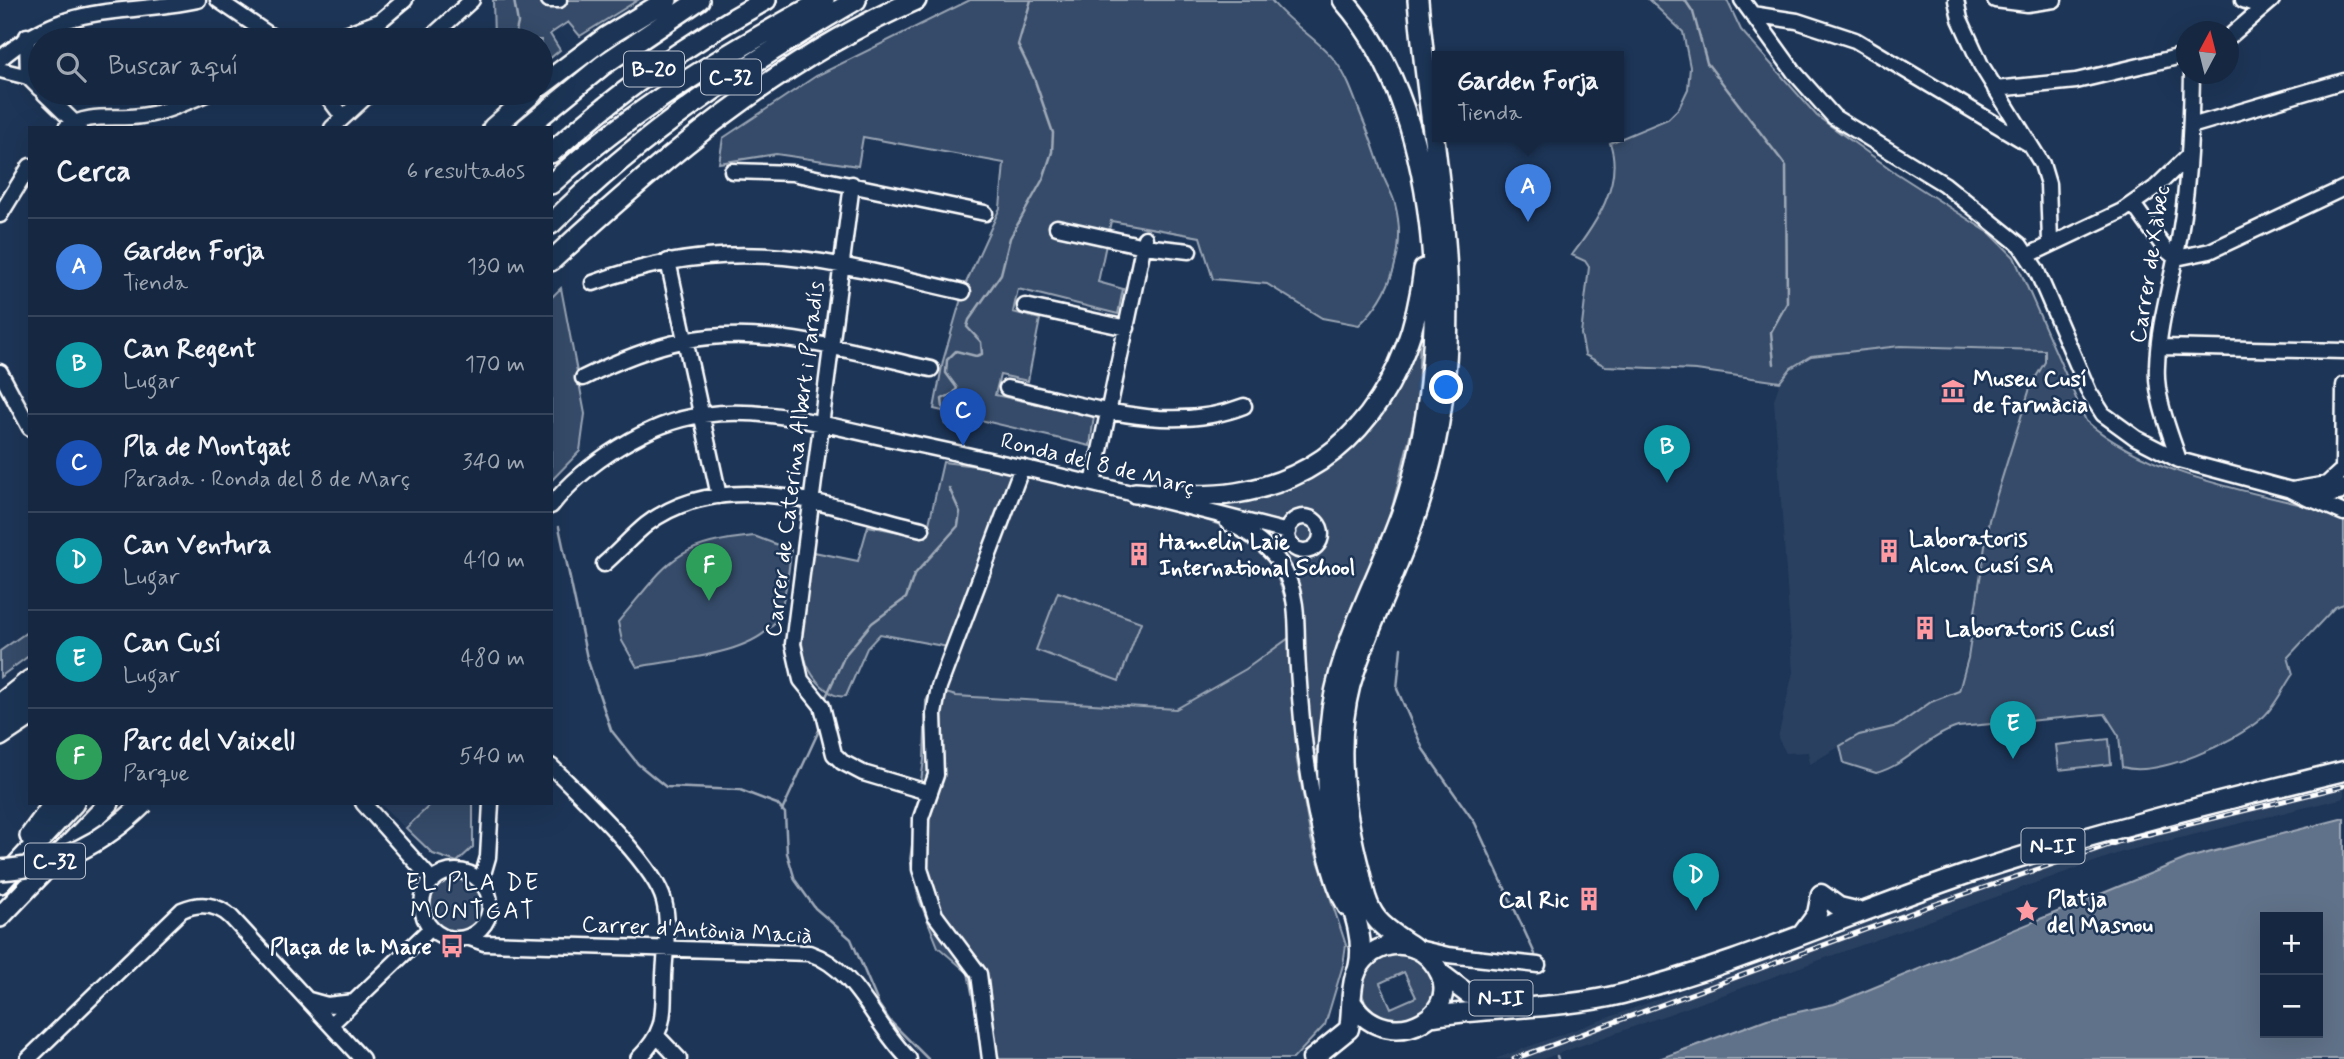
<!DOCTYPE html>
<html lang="es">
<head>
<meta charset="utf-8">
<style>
	:root { --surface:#162841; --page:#23344c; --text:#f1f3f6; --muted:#9ea6b1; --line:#35445a; --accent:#ff9aa2 }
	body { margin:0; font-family:Mynerve,sans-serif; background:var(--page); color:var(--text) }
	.controls { position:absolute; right:21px; bottom:21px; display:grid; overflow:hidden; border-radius:0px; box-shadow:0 7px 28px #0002 }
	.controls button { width:63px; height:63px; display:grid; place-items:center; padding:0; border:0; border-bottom:2px solid var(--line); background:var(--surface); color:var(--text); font:35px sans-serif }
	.compass { position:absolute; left:2176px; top:21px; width:63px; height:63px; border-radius:50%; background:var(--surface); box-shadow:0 7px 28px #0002; rotate:7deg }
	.you { position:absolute; left:1447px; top:388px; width:24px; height:24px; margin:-18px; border:5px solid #fff; border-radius:50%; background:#1a73e8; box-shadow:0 0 0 10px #1a73e833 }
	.badge { display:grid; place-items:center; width:46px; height:46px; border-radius:50%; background:var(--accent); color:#fff; font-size:23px; font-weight:700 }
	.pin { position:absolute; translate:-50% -58px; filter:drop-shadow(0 2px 4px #0008) }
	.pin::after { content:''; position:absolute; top:37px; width:24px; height:21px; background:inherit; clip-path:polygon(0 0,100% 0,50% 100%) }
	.popup { position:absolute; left:1432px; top:51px; width:192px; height:91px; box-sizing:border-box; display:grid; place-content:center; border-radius:0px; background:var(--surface); filter:drop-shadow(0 2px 5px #0005); font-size:23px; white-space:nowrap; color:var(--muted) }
	.popup b { font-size:26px; color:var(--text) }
	.popup::after { content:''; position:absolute; left:50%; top:100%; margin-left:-14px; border:14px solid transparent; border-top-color:var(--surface) }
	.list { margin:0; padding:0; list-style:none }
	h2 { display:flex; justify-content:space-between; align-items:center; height:91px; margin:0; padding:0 28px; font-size:30px }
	h2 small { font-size:23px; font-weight:400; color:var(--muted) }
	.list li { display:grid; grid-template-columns:46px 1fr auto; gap:21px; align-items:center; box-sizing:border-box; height:98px; padding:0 28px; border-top:2px solid var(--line) }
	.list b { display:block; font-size:26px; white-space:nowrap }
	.list p { margin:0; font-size:23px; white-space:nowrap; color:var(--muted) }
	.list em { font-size:23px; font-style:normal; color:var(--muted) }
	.icon { flex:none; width:38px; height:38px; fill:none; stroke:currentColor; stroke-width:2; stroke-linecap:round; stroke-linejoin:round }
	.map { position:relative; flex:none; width:2344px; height:1059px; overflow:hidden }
	.search { position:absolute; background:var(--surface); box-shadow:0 7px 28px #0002; left:28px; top:28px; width:525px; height:77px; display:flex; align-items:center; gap:18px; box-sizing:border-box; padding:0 24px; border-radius:38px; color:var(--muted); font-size:26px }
	.panel { position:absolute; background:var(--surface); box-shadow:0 7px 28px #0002; left:28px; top:126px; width:525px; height:679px; border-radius:0px }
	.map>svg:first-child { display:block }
	.built { fill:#2a4161 }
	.green { fill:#364b69; stroke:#9aa5b4; stroke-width:2; fill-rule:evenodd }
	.water { fill:#617289; stroke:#a0aab8; stroke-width:2; fill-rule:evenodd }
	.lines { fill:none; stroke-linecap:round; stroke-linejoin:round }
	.stream { stroke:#a0aab8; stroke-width:2.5 }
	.minor-casing { stroke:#fff; stroke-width:19 }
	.major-casing { stroke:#fff; stroke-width:23 }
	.highway-casing { stroke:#fff; stroke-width:24 }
	.minor { stroke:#1d3557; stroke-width:14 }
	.major { stroke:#1d3557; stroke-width:18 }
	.highway { stroke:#1d3557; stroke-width:19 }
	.rail-casing { stroke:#fff; stroke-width:5 }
	.rail { stroke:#1d3557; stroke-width:2.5; stroke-dasharray:8; stroke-linecap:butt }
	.highway-bridge-casing { stroke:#fff; stroke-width:24; stroke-linecap:butt }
	.highway-bridge { stroke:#1d3557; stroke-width:19 }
	.labels { text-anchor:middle; stroke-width:5; stroke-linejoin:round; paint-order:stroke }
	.shield { fill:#1d3557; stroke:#bbc2cd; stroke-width:2 }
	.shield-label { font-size:21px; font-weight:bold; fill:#fff }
	.street-label { font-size:23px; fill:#fff; stroke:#1d3557 }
	.poi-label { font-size:23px; font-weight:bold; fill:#fff; stroke:#1d3557; text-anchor:start }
	.neighbourhood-label { font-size:24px; letter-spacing:2px; fill:#fff; stroke:#1d3557 }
</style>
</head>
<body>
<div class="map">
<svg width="2344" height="1059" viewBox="0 0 2344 1059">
	<rect width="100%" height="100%" fill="#1d3557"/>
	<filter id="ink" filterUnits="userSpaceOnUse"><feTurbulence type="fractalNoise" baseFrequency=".0143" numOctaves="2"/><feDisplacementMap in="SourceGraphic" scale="14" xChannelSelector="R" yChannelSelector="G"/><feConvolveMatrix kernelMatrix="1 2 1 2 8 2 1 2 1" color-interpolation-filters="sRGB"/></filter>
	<g filter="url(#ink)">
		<!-- built -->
		<path class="built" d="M1900,346L2045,349V362L2031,385L1958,691L1931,702L1897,726L1859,735L1810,764L1808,752L1786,753L1778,738L1793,672L1774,400L1780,382L1790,368L1811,356Z
			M1017,471L1191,515L1242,535L1266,558L1286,597L1293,635L1246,669L1176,709L956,696L932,689Z
			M2344,781V798L2122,852L1543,1059H1495L1924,902L2120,837Z
			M380,803H432L404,827Z"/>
		<!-- green -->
		<path class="green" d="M493,0H638L580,36L568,22L550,34L560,50L541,66V40H494Z
			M970,0H1271C1289,24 1318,38 1336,62C1349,79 1355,101 1363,120C1371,138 1376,156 1383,175C1386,185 1393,194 1395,204C1407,249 1391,295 1359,325L1322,318L1267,284L1213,279L1200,237L1111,221L1098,282L1123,289L1118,314L1018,289L1013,312L1040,319L1028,381L1000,375L995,395L1094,416L1090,446L934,409L943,361L965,285L1000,208L1004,163L863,137L858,166L776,154L719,163L723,138L816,76Z
			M1649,0H1727L1741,30L1817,116L1896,173L1991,234L2014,257L2086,421C2151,478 2257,492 2338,514L2344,519V604L2335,607L2288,657L2293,674C2283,688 2275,707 2262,718C2235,742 2158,778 2122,767L2119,736L2105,714L1958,727C1927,736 1907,765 1876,773L1844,763L1840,746L1859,735L1897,726L1931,702L1959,691L1968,658L1989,520L2031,385L2045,362V350L1900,346L1811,356L1791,368L1780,382L1696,370L1605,366L1585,355L1581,334L1589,267L1585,261L1572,255C1595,225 1624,183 1610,143L1668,119L1679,108L1688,89L1690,67L1683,32Z
			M561,288L585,414L580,451L551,481V298Z
			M1420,333L1418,404L1388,524L1329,671L1317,750L1296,755L1311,839L1346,945L1343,965L1325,1025L1293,1059H985L968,973L938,947L919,899L910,859L924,760L926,701L932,689L956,696L1176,709L1246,669L1293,635C1287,598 1276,557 1242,535C1228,526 1207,521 1191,515L1200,502L1276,489L1392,394Z
			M943,462L1017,471L948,647L880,634L867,648L846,696C836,698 830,693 822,686C786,654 807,593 814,552L858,561L868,526L926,537Z
			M754,536L791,550C789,570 786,596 779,614C764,655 675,659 637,667L622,641L618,622C669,562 672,544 754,536Z
			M1058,592L1141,622L1119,681L1036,650Z
			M30,630V655L0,677V651Z
			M2109,739L2111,764L2059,770L2056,745Z
			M432,803H473V847L457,862L433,854L406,828Z
			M427 905a28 28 0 1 1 56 0a28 28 0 1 1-56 0Z
			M1388,953C1430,954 1445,980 1423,1016L1382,1023C1354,992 1350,977 1388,953ZM1404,972L1416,997L1391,1008L1380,983Z"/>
		<!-- water -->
		<path class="water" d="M2344,818V1059H1659L1767,1019L1834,1004L2188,858ZM2265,917H2318V1033H2265Z"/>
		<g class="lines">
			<!-- stream -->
			<path class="stream" d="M1685,0L1693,12L1707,63L1786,166L1787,303L1771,332L1774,364
				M514,40L518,23L514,0
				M945,424L942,399L954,393L957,388L946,373L947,360L956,351L976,356L982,354L981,342L967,327L969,320L1001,274L1010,238L1043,179L1052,152L1053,133L1034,78L1018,45L1031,0
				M559,527L587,658L611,730L638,764L666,787L740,790L777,804L785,813L787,853L795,880L815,908L851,939L879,1005L890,1021L928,1059
				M1401,648L1397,689L1423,749L1475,823L1535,954
				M825,699L845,655L872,623L906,598L914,575L958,526L960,512L949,488
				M782,811L820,728
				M1557,1056L1558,1059"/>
			<!-- minor casing -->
			<g class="minor-casing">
				<path id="minor" d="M218,0L277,40
					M549,0H559
					M1742,0L1794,72L1834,117L1944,184L2020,245L2036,269L2089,392L2103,414L2136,438L2179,460L2291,490L2309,499L2339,493L2342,487
					M1956,0L1960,19L1981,65L2042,164L2048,184L2050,242
					M1995,0L2027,4L2054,0
					M2243,0L2262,7
					M1752,14L1797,21L1855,40L2029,144
					M27,36L28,77
					M2228,38L2272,0
					M330,40L380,21L405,0
					M428,40L472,0
					M0,59C69,0 117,17 198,0
					M0,70L28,77L40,89
					M1995,89L2076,81L2186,55
					M44,93L79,127
					M325,93L343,117
					M2191,126L2344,81
					M66,128C88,112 116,120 141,116C164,113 187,102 209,93
					M332,128L370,93
					M732,171L792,173L985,213
					M852,184L793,644L801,680L822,706L834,754L842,762L863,773L927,792
					M2133,204L2165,249L2176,258L2210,251L2344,188
					M0,215L30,166
					M1057,227L1144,246L1189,251
					M2029,255L2122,211L2155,188L2188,156
					M668,261L719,496
					M593,283C731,232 827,261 963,292
					M1025,306L1127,328
					M2160,347L2344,351
					M0,372L30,428
					M583,378C615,362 648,348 683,341C765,324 852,352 931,369
					M1007,388C1083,404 1168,436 1244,406
					M2179,460C2169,430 2155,397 2157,366C2158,330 2168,295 2175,260C2188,200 2191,135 2192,74
					M2343,468L2344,385
					M1093,484L1145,238
					M2292,490L2327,484L2340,472
					M2314,500L2344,513
					M551,506C585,463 648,422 703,415C768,406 832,427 896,440C1027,467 1158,499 1288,532
					M1287 534a17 17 0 1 1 34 0a17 17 0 1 1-34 0Z
					M1228,523C1248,531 1274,550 1284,570C1301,601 1295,635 1298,669C1302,733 1309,796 1327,858C1332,875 1336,892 1346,908
					M604,564C619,551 632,536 647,524C726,464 838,509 922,529
					M551,766C580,795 655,865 664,901C670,925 665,952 664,976C663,1015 667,1030 638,1059
					M363,803L432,880
					M422 905a34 34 0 1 1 68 0a34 34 0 1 1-68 0Z
					M481,881L488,857L491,803
					M467,937L484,943L809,953C857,969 873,1024 909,1059
					M1418,948L1448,955L1538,965
					M309,1000L327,1005L354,1002
					M331,1024L430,929
					M658,1037L679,1059
					M28,1059L182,910C200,902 217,904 231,917L362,1059
					M990,1059L979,974L935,915L920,869L921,818L936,775L934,714L939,687L1022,467"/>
			</g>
			<!-- major casing -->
			<g class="major-casing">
				<path id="major" d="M1803,933L1817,914L1821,894L1839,907L1860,912
					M1440,973L1468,994L1511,998
					M1434,1016C1497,1007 1561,1009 1622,994C1740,964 1852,913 1967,874C2091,833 2217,802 2344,771
					M1312,1059L1349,1029C1352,1012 1350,992 1355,976C1366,942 1410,934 1432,961C1474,1011 1390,1059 1353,1004"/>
			</g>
			<!-- highway casing -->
			<g class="highway-casing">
				<path id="highway" d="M1343,0C1449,120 1453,361 1404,507C1379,580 1336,649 1330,727C1326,769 1327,812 1336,854C1343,889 1367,930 1359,966
					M541,86L606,37L667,0
					M493,128L533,93
					M526,128L603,65L699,0
					M551,153C617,93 688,43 766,0
					M551,184C633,109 727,53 824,0
					M551,224C641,134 746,64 856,0
					M551,261C661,160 778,60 916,0
					M1135,493C1168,495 1203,498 1236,493C1353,474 1411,378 1424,269
					M0,704L30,680
					M0,718L30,699
					M0,736L30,716
					M30,836L54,803
					M0,883L74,803
					M0,917L109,803
					M1413,947C1400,938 1385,930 1376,918C1366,905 1363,888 1360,873C1344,812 1334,747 1350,685C1362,643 1382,603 1398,562C1423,502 1440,439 1445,373C1457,248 1428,124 1418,0"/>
			</g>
			<!-- minor -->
			<use href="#minor" class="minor"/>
			<!-- major -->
			<use href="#major" class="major"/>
			<!-- highway -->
			<use href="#highway" class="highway"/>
			<!-- rail casing -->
			<g class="rail-casing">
				<path id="rail" d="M1514,1059L1927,907L2121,841L2344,786"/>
			</g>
			<!-- rail -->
			<use href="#rail" class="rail"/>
			<!-- highway-bridge casing -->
			<g class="highway-bridge-casing">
				<path id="highway-bridge" d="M0,870C60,866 102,844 144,803"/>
			</g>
			<!-- highway-bridge -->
			<use href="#highway-bridge" class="highway-bridge"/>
		</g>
	</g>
	<!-- icons -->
	<defs>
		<g id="museum-bare" transform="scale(1.89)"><path d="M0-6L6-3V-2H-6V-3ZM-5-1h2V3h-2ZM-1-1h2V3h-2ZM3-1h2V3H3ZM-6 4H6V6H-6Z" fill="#ff9aa2" stroke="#1d3557" stroke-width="2.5" paint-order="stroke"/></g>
		<g id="building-bare" transform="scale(1.89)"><path d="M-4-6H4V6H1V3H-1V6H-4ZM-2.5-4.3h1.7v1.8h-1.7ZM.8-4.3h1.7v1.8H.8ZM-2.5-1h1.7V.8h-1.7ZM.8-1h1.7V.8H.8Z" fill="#ff9aa2" stroke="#1d3557" stroke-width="2.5" paint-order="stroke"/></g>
		<g id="sight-bare" transform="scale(1.89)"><path d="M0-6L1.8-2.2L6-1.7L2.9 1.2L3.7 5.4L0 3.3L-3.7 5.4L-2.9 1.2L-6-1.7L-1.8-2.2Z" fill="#ff9aa2" stroke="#1d3557" stroke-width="2.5" paint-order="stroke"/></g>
		<g id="bus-bare" transform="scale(1.89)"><path d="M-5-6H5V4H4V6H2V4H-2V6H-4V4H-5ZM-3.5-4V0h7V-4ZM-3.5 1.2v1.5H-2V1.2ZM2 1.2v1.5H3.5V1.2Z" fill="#ff9aa2" stroke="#1d3557" stroke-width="2.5" paint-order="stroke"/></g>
	</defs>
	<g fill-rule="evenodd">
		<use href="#museum-bare" x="1953" y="391"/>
		<use href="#building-bare" x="1889" y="551"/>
		<use href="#building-bare" x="1139" y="554"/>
		<use href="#building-bare" x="1925" y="628"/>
		<use href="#building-bare" x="1589" y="899"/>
		<use href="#sight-bare" x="2027" y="911"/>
		<use href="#bus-bare" x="452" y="946"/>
	</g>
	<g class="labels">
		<!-- shield labels -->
		<g class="shield">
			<rect x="624" y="51.5" width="60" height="35" rx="5"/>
			<rect x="701" y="59.5" width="60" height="35" rx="5"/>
			<rect x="2021.5" y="828.5" width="63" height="35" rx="5"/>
			<rect x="25" y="843.5" width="60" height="35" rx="5"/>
			<rect x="1469.5" y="980.5" width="63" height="35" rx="5"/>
		</g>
		<g class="shield-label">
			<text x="654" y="76">B-20</text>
			<text x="731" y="84">C-32</text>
			<text x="2053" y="853">N-II</text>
			<text x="55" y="868">C-32</text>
			<text x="1501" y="1005">N-II</text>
		</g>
		<!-- street labels -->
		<g class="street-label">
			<text transform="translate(2149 264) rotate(-81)" y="8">Carrer de Xàbec</text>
			<text transform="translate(794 459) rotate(-83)" y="8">Carrer de Caterina Albert i Paradís</text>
			<text transform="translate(1098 463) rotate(14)" y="8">Ronda del 8 de Març</text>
			<text transform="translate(697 929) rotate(3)" y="8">Carrer d'Antònia Macià</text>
		</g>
		<!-- poi labels -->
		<g class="poi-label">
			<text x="1973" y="386">Museu Cusí<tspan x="1973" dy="26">de farmàcia</tspan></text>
			<text x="1909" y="546">Laboratoris<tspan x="1909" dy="26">Alcon Cusí SA</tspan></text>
			<text x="1159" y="549">Hamelin Laie<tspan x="1159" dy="26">International School</tspan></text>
			<text x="1945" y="636">Laboratoris Cusí</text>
			<text x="2047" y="906">Platja<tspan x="2047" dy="26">del Masnou</tspan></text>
			<text x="1569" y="907" text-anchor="end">Cal Ric</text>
			<text x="432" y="954" text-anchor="end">Plaça de la Mare</text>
		</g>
		<!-- neighbourhood labels -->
		<g class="neighbourhood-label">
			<text x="473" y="890">EL PLA DE<tspan x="473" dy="28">MONTGAT</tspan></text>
		</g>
	</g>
</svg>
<div class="controls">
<button>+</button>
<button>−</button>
</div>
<svg class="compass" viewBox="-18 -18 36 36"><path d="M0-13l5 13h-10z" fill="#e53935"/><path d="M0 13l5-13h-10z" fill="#9ea6b1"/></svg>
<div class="you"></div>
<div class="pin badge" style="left:1528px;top:222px;background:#3f7fe0">A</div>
<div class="popup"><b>Garden Forja</b>Tienda</div>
<div class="pin badge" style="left:1667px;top:483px;background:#0f9aa8">B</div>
<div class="pin badge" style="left:963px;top:446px;background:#1a4fb4">C</div>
<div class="pin badge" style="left:1696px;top:911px;background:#0f9aa8">D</div>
<div class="pin badge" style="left:2013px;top:759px;background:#0f9aa8">E</div>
<div class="pin badge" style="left:709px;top:601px;background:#2e9e5b">F</div>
<div class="search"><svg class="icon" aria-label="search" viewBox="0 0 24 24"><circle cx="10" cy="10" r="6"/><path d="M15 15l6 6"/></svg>Buscar aquí</div>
<section class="panel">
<h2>Cerca<small>6 resultados</small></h2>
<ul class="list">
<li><span class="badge" style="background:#3f7fe0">A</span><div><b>Garden Forja</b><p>Tienda</p></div><em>130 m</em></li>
<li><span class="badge" style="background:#0f9aa8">B</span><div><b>Can Regent</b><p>Lugar</p></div><em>170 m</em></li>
<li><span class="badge" style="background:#1a4fb4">C</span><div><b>Pla de Montgat</b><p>Parada · Ronda del 8 de Març</p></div><em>340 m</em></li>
<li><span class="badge" style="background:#0f9aa8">D</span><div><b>Can Ventura</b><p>Lugar</p></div><em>410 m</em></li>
<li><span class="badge" style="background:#0f9aa8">E</span><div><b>Can Cusí</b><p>Lugar</p></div><em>480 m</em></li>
<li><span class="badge" style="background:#2e9e5b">F</span><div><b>Parc del Vaixell</b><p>Parque</p></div><em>540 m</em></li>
</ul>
</section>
</div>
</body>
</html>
